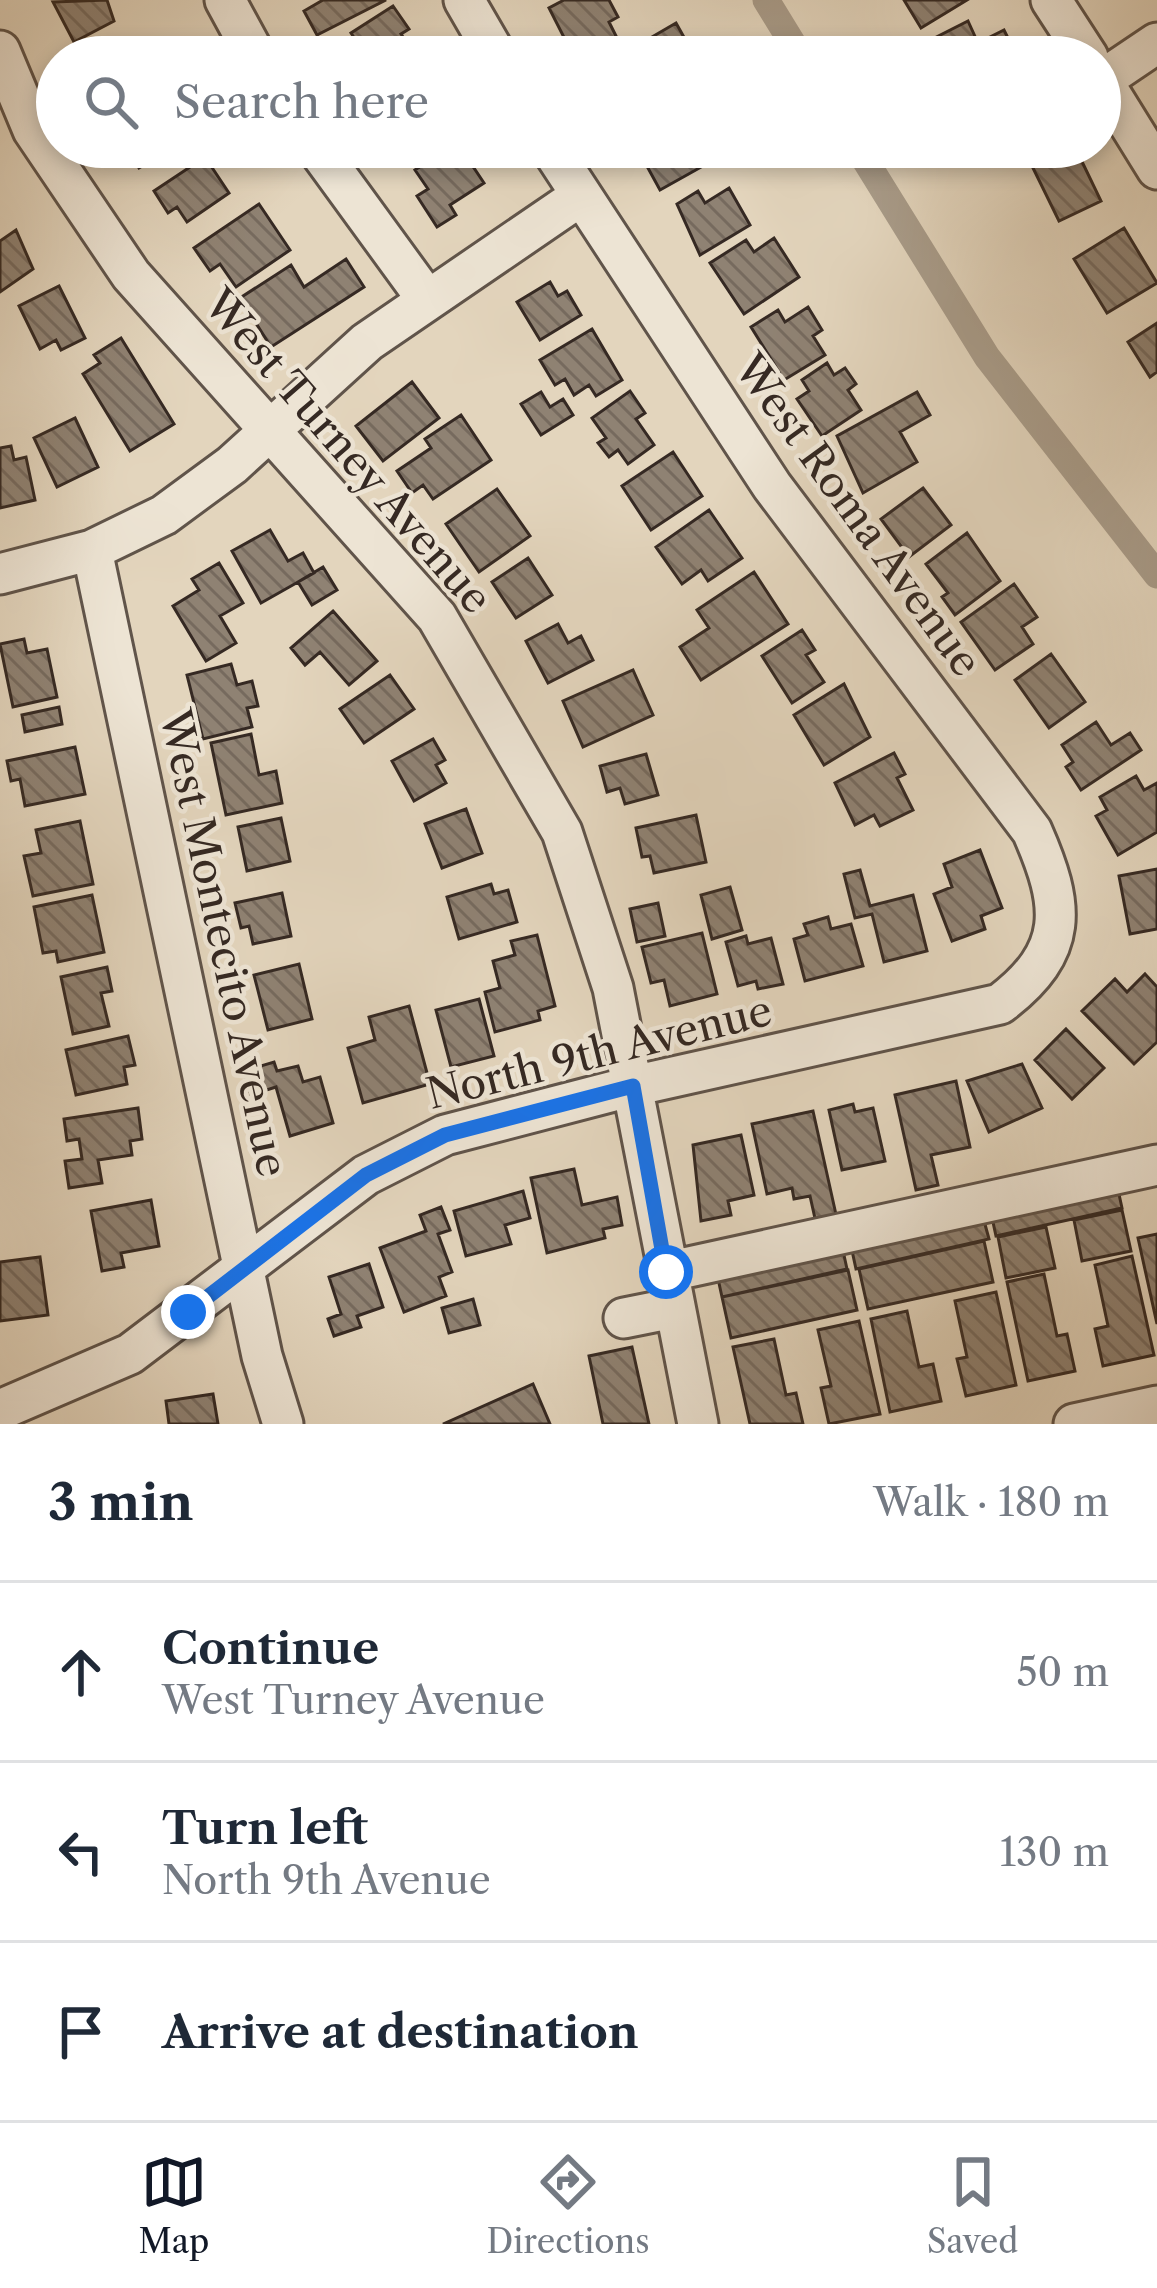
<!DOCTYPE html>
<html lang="en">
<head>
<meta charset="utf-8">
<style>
	:root { --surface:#fff; --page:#f6f6f7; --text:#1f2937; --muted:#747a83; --line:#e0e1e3; --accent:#111827 }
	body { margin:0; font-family:"Libre Caslon Text",serif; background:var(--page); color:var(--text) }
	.stop { position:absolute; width:36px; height:36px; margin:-27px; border:9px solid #1a73e8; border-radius:50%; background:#fff }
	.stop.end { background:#1a73e8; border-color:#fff; box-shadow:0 3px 12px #0008 }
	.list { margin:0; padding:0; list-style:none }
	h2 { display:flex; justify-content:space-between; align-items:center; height:156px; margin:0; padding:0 48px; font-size:51px }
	h2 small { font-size:39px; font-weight:400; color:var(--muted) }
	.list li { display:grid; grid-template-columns:78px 1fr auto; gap:36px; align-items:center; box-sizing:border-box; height:180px; padding:0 48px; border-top:3px solid var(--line) }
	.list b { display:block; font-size:45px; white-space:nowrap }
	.list p { margin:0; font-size:39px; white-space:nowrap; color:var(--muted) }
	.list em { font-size:39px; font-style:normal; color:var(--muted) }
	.icon { flex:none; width:66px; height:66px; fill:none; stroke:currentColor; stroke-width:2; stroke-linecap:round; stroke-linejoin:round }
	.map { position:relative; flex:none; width:1157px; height:1424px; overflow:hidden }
	.search { position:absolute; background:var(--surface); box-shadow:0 6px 18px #0003; left:36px; right:36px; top:36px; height:132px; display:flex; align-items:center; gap:30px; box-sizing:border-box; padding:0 42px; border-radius:66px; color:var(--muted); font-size:45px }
	.sheet { height:696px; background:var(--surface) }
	nav { display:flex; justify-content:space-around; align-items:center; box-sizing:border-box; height:168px; border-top:3px solid var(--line); background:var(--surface); font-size:33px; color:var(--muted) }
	nav a { display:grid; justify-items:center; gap:6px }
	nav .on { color:var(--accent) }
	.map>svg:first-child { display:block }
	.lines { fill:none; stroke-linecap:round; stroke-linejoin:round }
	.canal { stroke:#a89b89; stroke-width:27 }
	.building { fill:url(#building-back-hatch); stroke:#352923; stroke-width:3 }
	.minor-casing { stroke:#60544a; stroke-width:45 }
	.minor { stroke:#ede4d4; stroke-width:39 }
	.route { stroke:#1a73e8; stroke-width:15 }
	.labels { text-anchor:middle; stroke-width:9; stroke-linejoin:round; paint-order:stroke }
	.street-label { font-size:42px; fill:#352923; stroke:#ede4d4 }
</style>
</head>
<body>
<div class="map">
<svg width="1157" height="1424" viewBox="0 0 1157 1424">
	<defs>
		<pattern id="building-back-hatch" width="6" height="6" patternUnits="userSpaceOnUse" patternTransform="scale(3)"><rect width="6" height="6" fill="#8f8273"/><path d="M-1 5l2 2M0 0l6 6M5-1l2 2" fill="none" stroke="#766a5e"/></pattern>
	</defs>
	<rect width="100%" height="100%" fill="#e3d5bd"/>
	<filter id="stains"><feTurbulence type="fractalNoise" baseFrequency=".00167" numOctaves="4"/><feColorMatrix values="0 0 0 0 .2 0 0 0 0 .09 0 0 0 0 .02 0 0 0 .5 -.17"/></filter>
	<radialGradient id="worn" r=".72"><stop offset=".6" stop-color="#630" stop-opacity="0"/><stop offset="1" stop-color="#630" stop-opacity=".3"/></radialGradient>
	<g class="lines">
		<!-- canal -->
		<path class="canal" d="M766,0L801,57
			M857,147L987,357L1157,575"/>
	</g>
	<!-- building -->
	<path class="building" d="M107,0L114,21L74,42L53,2Z
		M323,0H386L317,35L304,11Z
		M564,0H609L618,17L609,22L618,40L574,57L549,8Z
		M904,0H967L921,28Z
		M393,6L409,29L401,34L417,57H367L351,33Z
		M968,21L978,43L1004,30L1016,54L912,57L909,51Z
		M676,23L690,48L675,57L666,51L638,57L633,48Z
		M127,147H174L139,168Z
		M450,147H473L481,160L472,165L484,183L450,205L456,215L437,227L417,196L428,189L415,170Z
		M713,147L719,157L660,190L637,148Z
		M1065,147H1075L1101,201L1059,221L1031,164Z
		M205,157L229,193L187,222L177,207L168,213L154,191Z
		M729,188L750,225L700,255L677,204L698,191L705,203Z
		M259,204L290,250L236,287L220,264L210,271L194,248Z
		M1124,228L1157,283L1107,313L1074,259Z
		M16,230L33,269L0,292V241Z
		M774,238L799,277L744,314L710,263L746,240L754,252Z
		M346,259L364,287L271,347L240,298L291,265L304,287Z
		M550,282L558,296L567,291L581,315L540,340L517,302Z
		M59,286L85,338L61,350L56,340L40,349L19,306Z
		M808,307L822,330L813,336L825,355L784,380L751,327L778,310L785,322Z
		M1157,323V372L1150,377L1128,342Z
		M592,329L622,380L596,396L589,385L574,395L565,379L555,385L540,360Z
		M121,338L174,424L130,451L83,374L100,363L94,355Z
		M827,363L834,375L845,368L856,384L848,390L861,410L822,436L797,399L809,391L802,380Z
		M412,382L439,418L383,461L356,426Z
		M630,391L645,413L636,419L654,445L628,464L618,450L609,457L598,443L606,438L592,418Z
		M541,392L550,407L563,399L573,415L541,435L521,404Z
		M917,392L930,415L900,432L917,462L863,493L837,436Z
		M461,415L491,460L433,499L423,485L412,493L397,471L431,448L425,439Z
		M75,418L98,467L57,487L34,438Z
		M11,446L14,460L26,457L35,500L0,508V448Z
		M673,452L702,496L651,530L622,486Z
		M923,488L951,525L909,557L881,519Z
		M497,489L530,536L479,572L446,524Z
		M709,510L742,558L708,581L701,570L682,584L656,547Z
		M270,530L288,561L303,553L314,573L261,603L232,551Z
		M967,533L1000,581L955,615L942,597L948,593L926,564Z
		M528,558L552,595L516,618L492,582Z
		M219,563L243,603L220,616L236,643L206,661L173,606L199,590L192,579Z
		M323,567L337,590L312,605L298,582Z
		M754,572L788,624L701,680L680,647L709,628L697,610Z
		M1014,584L1037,617L1022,627L1033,644L995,670L961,622Z
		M333,611L377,661L349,685L320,652L305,665L291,648Z
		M558,624L568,643L581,636L593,660L548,683L526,641Z
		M802,630L815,650L806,655L824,682L792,703L762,656Z
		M24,639L27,653L47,649L57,697L13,707L0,644Z
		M1051,654L1085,702L1049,728L1015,680Z
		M231,664L237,685L252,681L258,706L247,708L252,727L203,739L187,675Z
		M633,670L653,715L583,747L563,701Z
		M390,675L414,709L364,743L340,709Z
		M844,684L870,737L824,765L794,715Z
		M59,707L62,724L25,732L22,715Z
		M1096,722L1111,745L1130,733L1141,750L1081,790L1066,767L1073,762L1062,745Z
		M251,734L259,775L276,771L282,803L226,815L211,743Z
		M433,739L445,760L436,765L446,783L414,801L392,761Z
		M75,747L85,794L25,806L20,779L11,781L7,761Z
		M894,753L905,774L897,778L913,810L880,826L874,815L855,825L835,783Z
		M646,754L658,795L625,804L620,788L607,792L600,766Z
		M1136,776L1144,790L1157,783V832L1118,855L1096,816L1107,810L1100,797Z
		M466,809L482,853L442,868L425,824Z
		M696,815L706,862L654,873L650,856L642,857L636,828Z
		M281,818L290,861L247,871L238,827Z
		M80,821L93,884L33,896L24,856L41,853L36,830Z
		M980,850L1002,908L981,916L985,929L952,941L934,894L952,887L944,864Z
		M1157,869V929L1130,934L1119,876Z
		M860,870L870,906L913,895L927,951L884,962L872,914L855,918L844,874Z
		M491,884L494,894L508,890L517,922L459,939L447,897Z
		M730,887L742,930L712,939L701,895Z
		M282,893L291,936L253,944L249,926L241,928L235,903Z
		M92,895L104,952L58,962L56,951L43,953L34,907Z
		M658,903L665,936L637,942L630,909Z
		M828,917L831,929L851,924L863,966L805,981L794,939L808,935L804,924Z
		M702,933L717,994L670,1006L664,980L651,983L642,947Z
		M537,935L555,1006L538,1011L540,1020L495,1032L485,992L500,988L493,961L515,955L511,941Z
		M746,936L748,944L771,938L783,984L758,989L756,981L738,986L726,942Z
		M299,964L312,1019L268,1030L254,975Z
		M107,967L112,991L101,993L109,1026L73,1034L61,977Z
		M1145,974L1157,987V1042L1134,1064L1082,1011L1115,979L1127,992Z
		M479,999L494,1056L451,1067L436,1010Z
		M409,1006L430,1084L363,1103L348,1048L375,1040L369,1017Z
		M1066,1029L1104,1068L1072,1099L1035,1060Z
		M128,1036L135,1065L124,1067L127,1084L76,1095L66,1050Z
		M274,1062L277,1071L298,1066L303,1082L320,1077L333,1123L290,1136L276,1087L251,1095L244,1071Z
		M1022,1064L1042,1108L989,1132L967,1081Z
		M956,1081L970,1147L931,1155L938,1185L916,1190L895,1095Z
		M853,1104L855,1112L873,1108L885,1161L842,1170L829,1110Z
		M138,1108L142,1139L130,1141L132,1155L98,1160L102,1183L69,1188L65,1161L82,1159L79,1139L67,1141L64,1119Z
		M813,1111L839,1228L818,1232L810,1196L794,1199L792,1188L767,1194L752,1124Z
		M741,1135L754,1195L728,1201L731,1215L701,1221L693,1145Z
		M574,1169L582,1205L617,1197L622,1225L603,1229L605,1238L547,1253L531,1178Z
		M1117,1185L1122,1208L996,1236L991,1213Z
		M523,1191L530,1218L505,1225L511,1244L466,1256L454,1211Z
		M151,1200L159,1246L121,1253L124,1267L102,1271L91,1211Z
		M441,1207L450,1230L438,1234L452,1272L439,1277L446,1296L404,1312L380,1248L426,1231L420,1215Z
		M1122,1210L1131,1251L1082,1261L1074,1220Z
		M983,1217L989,1239L856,1269L851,1246Z
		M1046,1227L1055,1268L1006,1278L998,1237Z
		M1157,1234V1324L1138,1238Z
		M984,1241L993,1282L868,1309L859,1269Z
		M842,1246L847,1269L722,1297L717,1274Z
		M1132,1256L1154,1355L1103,1366L1095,1329L1108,1326L1095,1265Z
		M40,1257L48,1315L0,1321V1262Z
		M369,1264L383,1307L357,1316L361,1327L334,1336L328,1319L341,1314L329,1277Z
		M848,1270L857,1310L731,1338L722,1297Z
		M1044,1274L1057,1336L1067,1334L1075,1371L1028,1381L1007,1282Z
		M996,1292L1016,1385L966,1396L957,1359L967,1357L955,1301Z
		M473,1299L480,1325L449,1333L442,1308Z
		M907,1311L919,1367L933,1364L941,1401L890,1412L871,1319Z
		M859,1321L880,1414L829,1424L821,1388L831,1386L818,1330Z
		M774,1339L786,1395L796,1393L803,1424H750L733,1347Z
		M632,1347L649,1424H603L589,1356Z
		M533,1384L550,1424H443Z
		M213,1394L218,1424H169L166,1401Z"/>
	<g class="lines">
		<!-- minor casing -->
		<g class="minor-casing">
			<path id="minor" d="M225,0L256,57
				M464,0L497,57
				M1051,0L1088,57
				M0,51L33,130L131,275L437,617L562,832L613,988L698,1424
				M1100,77L1157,169
				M1102,80L1157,43
				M316,147L426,298
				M92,550L262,1356L283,1424
				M0,574L92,550L164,515L232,465L367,342L579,197
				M666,1272L1157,1165
				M624,1318L674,1308
				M0,1410L130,1354L366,1175L445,1135L633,1086L1000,1004C1070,951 1065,906 1032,831L772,486L550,147
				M1074,1424L1157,1406"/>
		</g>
		<!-- minor -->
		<use href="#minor" class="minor"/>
	</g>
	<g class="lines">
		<!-- route -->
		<path class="route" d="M188,1312L366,1175L445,1135L633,1086L666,1272"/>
	</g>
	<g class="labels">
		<!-- street labels -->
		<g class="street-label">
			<text transform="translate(348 451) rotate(49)" y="15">West Turney Avenue</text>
			<text transform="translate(858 515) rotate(54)" y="15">West Roma Avenue</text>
			<text transform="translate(224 943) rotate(78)" y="15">West Montecito Avenue</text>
			<text transform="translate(599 1052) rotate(-14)" y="15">North 9th Avenue</text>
		</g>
	</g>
	<rect width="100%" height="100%" filter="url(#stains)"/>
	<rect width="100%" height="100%" fill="url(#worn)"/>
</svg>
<div class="stop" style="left:666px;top:1272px"></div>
<div class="stop end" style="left:188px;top:1312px"></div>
<div class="search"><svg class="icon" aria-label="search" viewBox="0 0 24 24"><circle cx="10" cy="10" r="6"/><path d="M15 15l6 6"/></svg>Search here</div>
</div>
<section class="sheet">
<h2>3 min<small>Walk · 180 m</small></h2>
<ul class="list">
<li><svg class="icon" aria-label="ahead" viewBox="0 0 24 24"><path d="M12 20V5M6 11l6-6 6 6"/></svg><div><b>Continue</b><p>West Turney Avenue</p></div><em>50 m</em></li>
<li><svg class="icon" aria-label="left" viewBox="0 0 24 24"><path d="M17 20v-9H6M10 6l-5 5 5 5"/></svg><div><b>Turn left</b><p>North 9th Avenue</p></div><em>130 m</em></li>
<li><svg class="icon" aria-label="arrive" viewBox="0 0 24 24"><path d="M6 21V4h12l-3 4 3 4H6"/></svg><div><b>Arrive at destination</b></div></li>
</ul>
</section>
<nav>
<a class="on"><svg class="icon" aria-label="map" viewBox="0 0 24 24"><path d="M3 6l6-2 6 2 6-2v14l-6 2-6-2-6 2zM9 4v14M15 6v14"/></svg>Map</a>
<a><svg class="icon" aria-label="directions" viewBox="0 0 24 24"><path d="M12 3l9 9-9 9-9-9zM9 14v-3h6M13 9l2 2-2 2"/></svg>Directions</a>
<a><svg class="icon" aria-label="saved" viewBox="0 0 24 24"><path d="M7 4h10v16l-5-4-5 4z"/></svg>Saved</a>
</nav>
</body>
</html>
